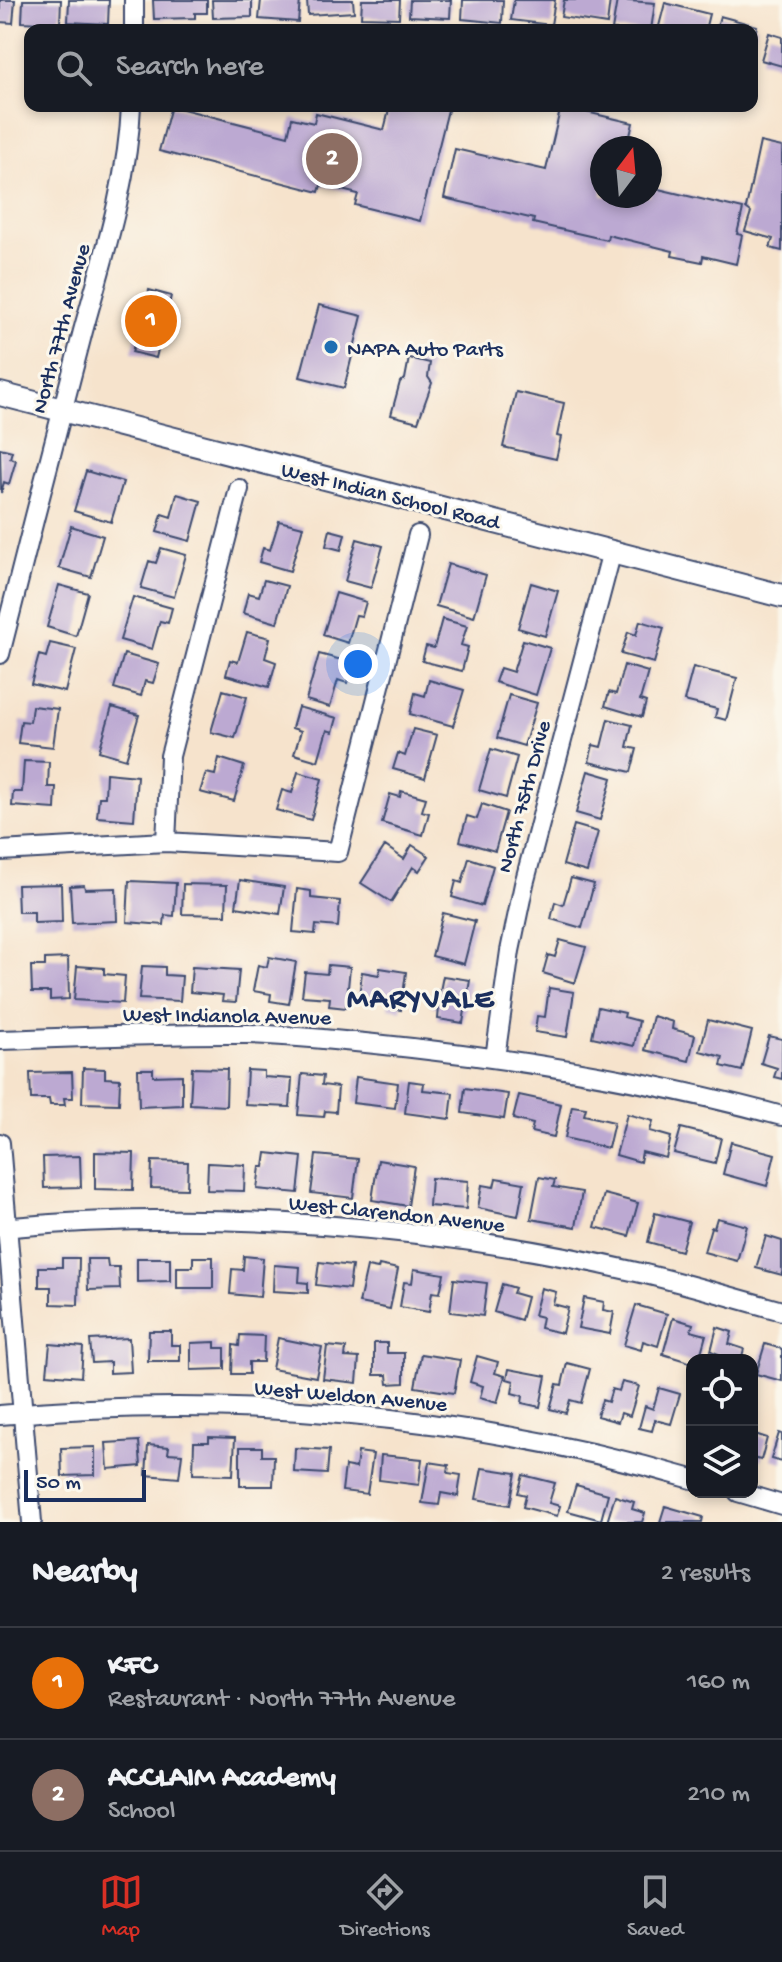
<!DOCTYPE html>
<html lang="en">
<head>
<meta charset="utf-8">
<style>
	:root { --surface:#171b24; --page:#242831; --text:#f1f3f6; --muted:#9ea1a6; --line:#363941; --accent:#d93025 }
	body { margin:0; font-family:"Gochi Hand",sans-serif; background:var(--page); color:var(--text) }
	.controls { position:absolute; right:24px; bottom:24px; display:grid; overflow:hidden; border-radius:16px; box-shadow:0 4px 12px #0003 }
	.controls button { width:72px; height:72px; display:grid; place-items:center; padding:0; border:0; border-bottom:2px solid var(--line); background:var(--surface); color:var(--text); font:40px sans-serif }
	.compass { position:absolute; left:590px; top:136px; width:72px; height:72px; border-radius:50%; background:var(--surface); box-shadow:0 4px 12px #0003; rotate:16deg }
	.scale { position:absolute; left:24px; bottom:20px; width:122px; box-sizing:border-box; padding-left:8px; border:4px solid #1b2f5e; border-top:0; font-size:22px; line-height:28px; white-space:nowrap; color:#1b2f5e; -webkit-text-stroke:6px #fbf7ec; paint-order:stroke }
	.you { position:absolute; left:358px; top:664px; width:28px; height:28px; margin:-20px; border:6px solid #fff; border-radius:50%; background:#1a73e8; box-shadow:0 0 0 12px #1a73e833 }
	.badge { display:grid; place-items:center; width:52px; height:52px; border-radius:50%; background:var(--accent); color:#fff; font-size:26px; font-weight:700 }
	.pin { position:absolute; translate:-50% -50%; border:4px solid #fff; box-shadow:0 2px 8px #0006 }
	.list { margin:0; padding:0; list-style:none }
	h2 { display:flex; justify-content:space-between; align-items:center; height:104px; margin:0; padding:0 32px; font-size:34px }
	h2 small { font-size:26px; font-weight:400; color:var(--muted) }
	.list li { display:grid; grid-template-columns:52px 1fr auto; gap:24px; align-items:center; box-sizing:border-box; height:112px; padding:0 32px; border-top:2px solid var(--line) }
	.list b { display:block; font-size:30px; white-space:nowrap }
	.list p { margin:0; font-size:26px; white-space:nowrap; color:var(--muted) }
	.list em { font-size:26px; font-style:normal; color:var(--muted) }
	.icon { flex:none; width:44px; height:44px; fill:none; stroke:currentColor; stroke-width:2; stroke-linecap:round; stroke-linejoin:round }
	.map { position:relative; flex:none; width:782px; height:1522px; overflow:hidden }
	.search { position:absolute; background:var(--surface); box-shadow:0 4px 12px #0003; left:24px; right:24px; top:24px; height:88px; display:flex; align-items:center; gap:20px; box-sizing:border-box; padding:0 28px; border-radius:16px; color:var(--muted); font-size:30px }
	.sheet { height:328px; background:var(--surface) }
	nav { display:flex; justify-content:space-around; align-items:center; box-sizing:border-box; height:112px; border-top:2px solid var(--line); background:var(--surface); font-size:22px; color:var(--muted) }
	nav a { display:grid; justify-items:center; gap:4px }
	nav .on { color:var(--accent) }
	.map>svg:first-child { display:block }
	.building { fill:#bca9d2 }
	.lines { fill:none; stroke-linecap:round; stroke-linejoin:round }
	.minor-casing { stroke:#3c4a6e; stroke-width:22 }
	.major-casing { stroke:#3c4a6e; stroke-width:26 }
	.minor { stroke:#fff; stroke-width:18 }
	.major { stroke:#fff; stroke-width:22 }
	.poi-dot { fill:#1f6fb2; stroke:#fbf7ec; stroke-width:3 }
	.labels { text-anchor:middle; stroke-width:6; stroke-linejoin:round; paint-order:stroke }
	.street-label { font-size:22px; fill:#1b2f5e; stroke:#fbf7ec }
	.poi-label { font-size:22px; fill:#1b2f5e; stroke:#fbf7ec; text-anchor:start }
	.district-label { font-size:30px; font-weight:bold; letter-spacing:2px; fill:#1b2f5e; stroke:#fbf7ec }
</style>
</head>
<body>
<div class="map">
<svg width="782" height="1522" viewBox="0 0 782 1522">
	<rect width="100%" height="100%" fill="#fbf7ec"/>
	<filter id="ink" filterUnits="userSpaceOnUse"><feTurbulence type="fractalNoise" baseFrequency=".0125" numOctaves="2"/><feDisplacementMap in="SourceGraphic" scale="16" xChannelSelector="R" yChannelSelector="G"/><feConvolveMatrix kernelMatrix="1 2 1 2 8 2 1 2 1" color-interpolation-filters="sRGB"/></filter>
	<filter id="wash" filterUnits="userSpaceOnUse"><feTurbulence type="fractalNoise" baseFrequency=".006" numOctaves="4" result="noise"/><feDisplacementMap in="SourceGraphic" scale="32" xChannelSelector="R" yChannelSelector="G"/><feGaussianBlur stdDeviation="1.8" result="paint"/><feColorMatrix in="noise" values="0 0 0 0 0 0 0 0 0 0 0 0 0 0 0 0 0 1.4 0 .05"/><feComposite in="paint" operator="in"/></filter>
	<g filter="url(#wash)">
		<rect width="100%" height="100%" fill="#f6e3cc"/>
		<g id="blocks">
			<!-- building -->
			<path class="building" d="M0,0H15L13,23L0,22Z
				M23,0H61L60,24L22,22Z
				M69,0H109L108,24L68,22Z
				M153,0H207V13H195V18L154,19Z
				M212,0H252V17L213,18Z
				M261,0H300L298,22L259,19Z
				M307,0H353L354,12L308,15Z
				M362,0H400L399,18L361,17Z
				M410,0H451L450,18L409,16Z
				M463,0H503L502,23L462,19Z
				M514,0H555L551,25L511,20Z
				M564,0H610L607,24L561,17Z
				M617,0L655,3L651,30H612Z
				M665,3L709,14L705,30H658Z
				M720,16L757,26L753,43L752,30H716Z
				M769,33L782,37V66L761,60Z
				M171,106L288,136L292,118L314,123L316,113L384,130L390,106H449L420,221L355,205L358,194L321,185L319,192L159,151Z
				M561,106L633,123L627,148H602V196H650V187L743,209L737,234L742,235L736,264L703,256L702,262L672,256L673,251L608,235L607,240L533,223L534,219L444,198L455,149L546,170Z
				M760,142L782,147V251L770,248L773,239L745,231L751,212L746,208Z
				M149,290L171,296L156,358L132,352L138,329L134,328L139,312L143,313Z
				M319,305L362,316L344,388L300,377Z
				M409,358L430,363L428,377L432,383L418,422L391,415L400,382L405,379Z
				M516,392L564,403L557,436L561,437L556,459L503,447Z
				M0,448L12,451L10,458L16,460L9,484L4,482L1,493Z
				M86,471L123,482L111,522L74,511Z
				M177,494L201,501L190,541L157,532L162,514L171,517Z
				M279,521L303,527L290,571L259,562L263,548L270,550Z
				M71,526L103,536L91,577L59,568Z
				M330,530L345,534L341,550L326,546Z
				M357,539L383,546L371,588L345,581Z
				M161,548L186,555L174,597L141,588L149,561L156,563Z
				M448,564L486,575L474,617L436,606Z
				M264,580L287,586L277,623L243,613L248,593L259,596Z
				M531,583L558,591L545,636L518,628Z
				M59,585L88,593L76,636L47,627Z
				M336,593L366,602L362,616L356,615L348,643L323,635Z
				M133,597L172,608L168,623L160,621L152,649L120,640Z
				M442,619L467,626L461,645L468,647L462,671L422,661L426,646L434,648Z
				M640,621L664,628L654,663L621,654L628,632L636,635Z
				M247,632L270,638L265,658L276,662L269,687L226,675L230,660L238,662Z
				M523,640L550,648L536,695L495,682L500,668L513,672Z
				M50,643L76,649L65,692L31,684L39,655L46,657Z
				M124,654L159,664L153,683L145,681L141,696L114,688Z
				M319,654L353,663L347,683L338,680L330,707L306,700Z
				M624,665L648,672L640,700L646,702L642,717L605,706L609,692L616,694Z
				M693,667L737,678L726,720L715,717L717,709L684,701Z
				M429,680L464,690L453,726L410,714L415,693L425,696Z
				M223,690L247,697L235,738L211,732Z
				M509,695L537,703L524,746L497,738Z
				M32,706L58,709L53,747L18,743L21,721L30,722Z
				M112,707L139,715L126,759L99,751Z
				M298,707L337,718L333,732L327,730L318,761L294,754L301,731L292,728Z
				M608,719L632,725L627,747L637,749L631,772L589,762L593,745L601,747Z
				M413,729L437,735L425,778L393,769L398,753L405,756Z
				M491,749L517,757L506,798L479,790Z
				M219,758L244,766L234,801L200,792L206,773L215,775Z
				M24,761L49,762L48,787H56L55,809L12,806L13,792H22Z
				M588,771L612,778L600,820L576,813Z
				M298,772L322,779L311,820L276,810L282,790L292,793Z
				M106,773L137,776L134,820L97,817L99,797H105Z
				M401,791L426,798L422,811L429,813L423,835L382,823L390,794L400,797Z
				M482,804L506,812L495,851L460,841L467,816L477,819Z
				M574,825L598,832L587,872L563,865Z
				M412,845L429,856L419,871L413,867L391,902L361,883L385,846L404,859Z
				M469,858L493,866L482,906L452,897L456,881L462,883Z
				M571,878L594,884L582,928L551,919L555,902L563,905Z
				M240,880L284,887L280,914L236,907Z
				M129,881L176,883L174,916L165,915L164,925L127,922Z
				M61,884L62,922L34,923V912H18L17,885Z
				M183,884L227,885L226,915L182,914Z
				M84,885L85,889L116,888L117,921L72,923L70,886Z
				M297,889L311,891V898L340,901L338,927L316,925L315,934L293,932Z
				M443,913L475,921L464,964L432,956Z
				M560,940L586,947L575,983L543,973L548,955L555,957Z
				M269,957L296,962L289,1004L270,1001L271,994L253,991L258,965L267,967Z
				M68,958L69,999L50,1000V992H32L31,966H45V959Z
				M328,965L350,967L346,1008L329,1006L330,998L302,996L305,972L327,974Z
				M77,966L104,968V974L125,976L123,1003L74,1000Z
				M142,966L165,967V975L182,976L180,1001L139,999Z
				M192,967L239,970L236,1002L222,1001L223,995L190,992Z
				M380,968L406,972L401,1010L388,1008L389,1001L359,998L362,972L379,975Z
				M443,976L470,980L463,1023L438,1019L439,1007L431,1006L434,990L440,991Z
				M549,988L574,992L567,1037L535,1032L537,1016L545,1017Z
				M598,1007L625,1013L624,1017L639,1021L634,1046L592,1037Z
				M653,1016L673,1022L672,1029L695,1035L689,1061L645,1050Z
				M708,1020L752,1031L742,1071L721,1066L723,1057L700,1051Z
				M769,1036L782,1039V1079L774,1077L777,1068L761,1063Z
				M83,1068L105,1069V1078L120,1079L119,1104L82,1103Z
				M192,1068L227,1069L226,1106L190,1104Z
				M138,1069H153V1076L182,1075V1105L139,1107Z
				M247,1070L264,1071V1077L292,1079L290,1107L245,1105Z
				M72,1072L73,1098H64L65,1105H50L49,1099H31L30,1073Z
				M302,1074L323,1076L322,1085L338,1087L336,1112L325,1111L324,1117L298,1115Z
				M356,1077L398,1083L395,1108L353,1103Z
				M409,1081L424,1083L423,1090L453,1093L450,1119L405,1113Z
				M465,1088L508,1094L504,1119L462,1113Z
				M519,1095L561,1104L554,1137L531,1132L533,1124L513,1119Z
				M572,1106L586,1108L584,1115L614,1122L608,1148L565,1138Z
				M627,1114L653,1121L650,1131L671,1137L666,1158L642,1152L640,1162L616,1155Z
				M681,1128L721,1138L715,1163L674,1153Z
				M731,1142L775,1154L767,1186L723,1174Z
				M95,1152L134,1153L133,1190L95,1189Z
				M266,1153L302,1157L298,1193L257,1189L260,1167H264Z
				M316,1155L358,1159L353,1198L311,1193Z
				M80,1156L81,1187L44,1188L43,1157Z
				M378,1160L414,1166L408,1206L372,1200Z
				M152,1161L188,1162L187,1189L151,1188Z
				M208,1163L245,1165L244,1191L207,1190Z
				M539,1177L555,1180L553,1187L582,1192L576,1227L531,1219Z
				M431,1178L468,1181L466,1209L429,1206Z
				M496,1178L524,1183L518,1216L478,1208L482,1185L494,1187Z
				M604,1194L638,1203L629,1236L595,1227Z
				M655,1213L689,1222L681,1251L648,1242Z
				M717,1218L747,1226L737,1261L704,1252L711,1227L714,1228Z
				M766,1236L782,1241V1275L756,1268Z
				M244,1256L263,1258L260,1297L230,1294L232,1269L243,1270Z
				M193,1257H213V1288H177V1267H193Z
				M62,1258H79L78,1305L51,1304V1287H39V1267H62Z
				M137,1258H170V1281L137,1282Z
				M87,1259H107L108,1267H119L120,1289L88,1290Z
				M319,1262L352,1266L349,1289L316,1285Z
				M274,1265L300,1267L299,1282L308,1283V1293L273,1291Z
				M379,1265L398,1269L390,1309L359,1303L367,1267L378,1269Z
				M414,1269L444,1274L440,1293L432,1292L429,1312L400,1307L404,1282L412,1283Z
				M454,1279L487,1283L483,1316L450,1312Z
				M502,1284L515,1288L513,1293L527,1297L521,1320L494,1312Z
				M541,1288L556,1292L553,1304L568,1308L562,1333L540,1328L542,1317L534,1315Z
				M584,1298L604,1302L603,1310L614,1312L610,1334L578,1328Z
				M636,1305L667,1314L658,1346L643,1341L641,1350L624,1345Z
				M673,1318L693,1324L691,1331L706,1335L699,1360H692V1363L663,1354Z
				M717,1327L732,1332L729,1344L744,1349L741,1360H717L719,1354L711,1351Z
				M149,1331H171V1345H180V1361H148Z
				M240,1335L264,1336L263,1362H249V1374H232L233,1345L239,1346Z
				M129,1338L131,1372L110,1373V1362L92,1363L90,1340Z
				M278,1338L322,1347L316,1377L272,1369Z
				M215,1342V1348H225V1369L191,1370V1343Z
				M374,1343H387V1353H404V1383L388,1384L387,1375H374Z
				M50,1344L83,1347L81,1377L47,1374Z
				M765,1344L782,1349V1381L756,1374Z
				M327,1346L346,1348L345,1357L359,1358L357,1383L323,1379Z
				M421,1354L460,1360L454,1393L415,1387Z
				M477,1356L498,1362L495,1373L505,1376L497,1403L480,1398L483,1386L470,1382Z
				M567,1363L590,1369L581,1403L570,1400L566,1413L550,1409L557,1384L562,1385Z
				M509,1369L546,1376L540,1407L522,1403L523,1396L512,1393L514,1381L507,1379Z
				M622,1382L639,1386L630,1416L621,1413L618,1422L597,1416L602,1400L608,1402L612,1389L619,1391Z
				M659,1388L680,1394L671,1424L655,1420L652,1431L639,1428L645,1406L653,1409Z
				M752,1433L767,1438L761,1460L752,1458Z
				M779,1433L782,1434V1462L771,1459Z
				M209,1437L235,1438L233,1475L193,1474L194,1442H209Z
				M139,1441L141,1466L108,1469L106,1443Z
				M148,1445L169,1447L168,1453L182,1454L179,1478L146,1475Z
				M95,1447V1475L62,1476L61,1448Z
				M240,1447H262V1456H274L273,1486H240Z
				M295,1448L329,1450L327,1474L294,1472Z
				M358,1452L373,1454L367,1494L342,1491L345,1466L356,1468Z
				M381,1455L422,1459L419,1485L379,1480Z
				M429,1462L449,1465L448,1473L461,1475L458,1496L441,1493L439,1505L422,1503Z
				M482,1468L516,1473L510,1505L476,1499Z
				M523,1475L555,1483L549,1503L560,1506L557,1516L523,1507L526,1495L518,1493Z
				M576,1485L608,1494L601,1520L568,1511Z
				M615,1496L634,1502L632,1509L645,1513L642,1522H607Z
				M665,1506L703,1517L702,1522H660Z"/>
		</g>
	</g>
	<g filter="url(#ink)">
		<use href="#blocks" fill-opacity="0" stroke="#3c4a6e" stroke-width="2"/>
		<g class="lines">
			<!-- minor casing -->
			<g class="minor-casing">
				<path id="minor" d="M134,0V30
					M0,654C27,546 55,439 83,331C103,258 128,182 131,106
					M166,842L170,756L239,489
					M0,851L166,842L338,852L418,535
					M0,1040C83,1037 166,1033 249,1034C303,1036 358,1042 412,1048C537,1062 660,1083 782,1116
					M495,1058L510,951L524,884L612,551
					M0,1143L32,1522
					M0,1228C211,1208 435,1225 641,1273C688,1284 735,1298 782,1311
					M0,1415C232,1394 468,1414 692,1479
					M738,1492L782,1505"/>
			</g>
			<!-- major casing -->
			<g class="major-casing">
				<path id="major" d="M0,394L782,596"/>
			</g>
			<!-- minor -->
			<use href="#minor" class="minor"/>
			<!-- major -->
			<use href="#major" class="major"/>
		</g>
	</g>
	<!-- markers -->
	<circle class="poi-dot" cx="331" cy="347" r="8"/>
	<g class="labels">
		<!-- street labels -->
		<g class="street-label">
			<text transform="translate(59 328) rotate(-75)" y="8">North 77th Avenue</text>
			<text transform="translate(391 494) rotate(14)" y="8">West Indian School Road</text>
			<text transform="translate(522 796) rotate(-75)" y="8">North 75th Drive</text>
			<text transform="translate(227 1014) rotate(1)" y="8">West Indianola Avenue</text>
			<text transform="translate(397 1212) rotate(6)" y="8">West Clarendon Avenue</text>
			<text transform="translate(351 1394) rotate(5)" y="8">West Weldon Avenue</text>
		</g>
		<!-- poi labels -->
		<g class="poi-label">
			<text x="347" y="355">NAPA Auto Parts</text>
		</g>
		<!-- district labels -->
		<g class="district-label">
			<text x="421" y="1007">MARYVALE</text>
		</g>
	</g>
</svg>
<div class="controls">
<button><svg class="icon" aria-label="locate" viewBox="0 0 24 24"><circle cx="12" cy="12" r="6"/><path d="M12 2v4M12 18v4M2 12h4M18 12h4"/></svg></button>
<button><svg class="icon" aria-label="layers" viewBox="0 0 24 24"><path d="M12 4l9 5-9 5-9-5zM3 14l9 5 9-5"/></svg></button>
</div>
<svg class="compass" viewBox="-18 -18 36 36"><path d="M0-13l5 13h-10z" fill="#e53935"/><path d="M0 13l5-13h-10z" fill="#9ea1a6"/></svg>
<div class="scale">50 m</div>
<div class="you"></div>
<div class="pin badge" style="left:151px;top:321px;background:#e8710a">1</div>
<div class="pin badge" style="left:332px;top:159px;background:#8d6e63">2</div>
<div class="search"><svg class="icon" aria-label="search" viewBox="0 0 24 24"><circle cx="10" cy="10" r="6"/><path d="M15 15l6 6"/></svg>Search here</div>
</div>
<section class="sheet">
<h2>Nearby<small>2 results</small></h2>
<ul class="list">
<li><span class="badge" style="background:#e8710a">1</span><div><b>KFC</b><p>Restaurant · North 77th Avenue</p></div><em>160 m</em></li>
<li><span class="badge" style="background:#8d6e63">2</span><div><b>ACCLAIM Academy</b><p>School</p></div><em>210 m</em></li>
</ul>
</section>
<nav>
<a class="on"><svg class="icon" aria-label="map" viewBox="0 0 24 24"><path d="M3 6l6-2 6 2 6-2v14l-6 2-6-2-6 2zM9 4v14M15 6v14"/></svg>Map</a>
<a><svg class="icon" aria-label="directions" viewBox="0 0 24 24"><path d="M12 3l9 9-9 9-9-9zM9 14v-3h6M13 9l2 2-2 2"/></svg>Directions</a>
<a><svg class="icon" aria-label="saved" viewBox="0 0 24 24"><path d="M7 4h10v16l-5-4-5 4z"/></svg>Saved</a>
</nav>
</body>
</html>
